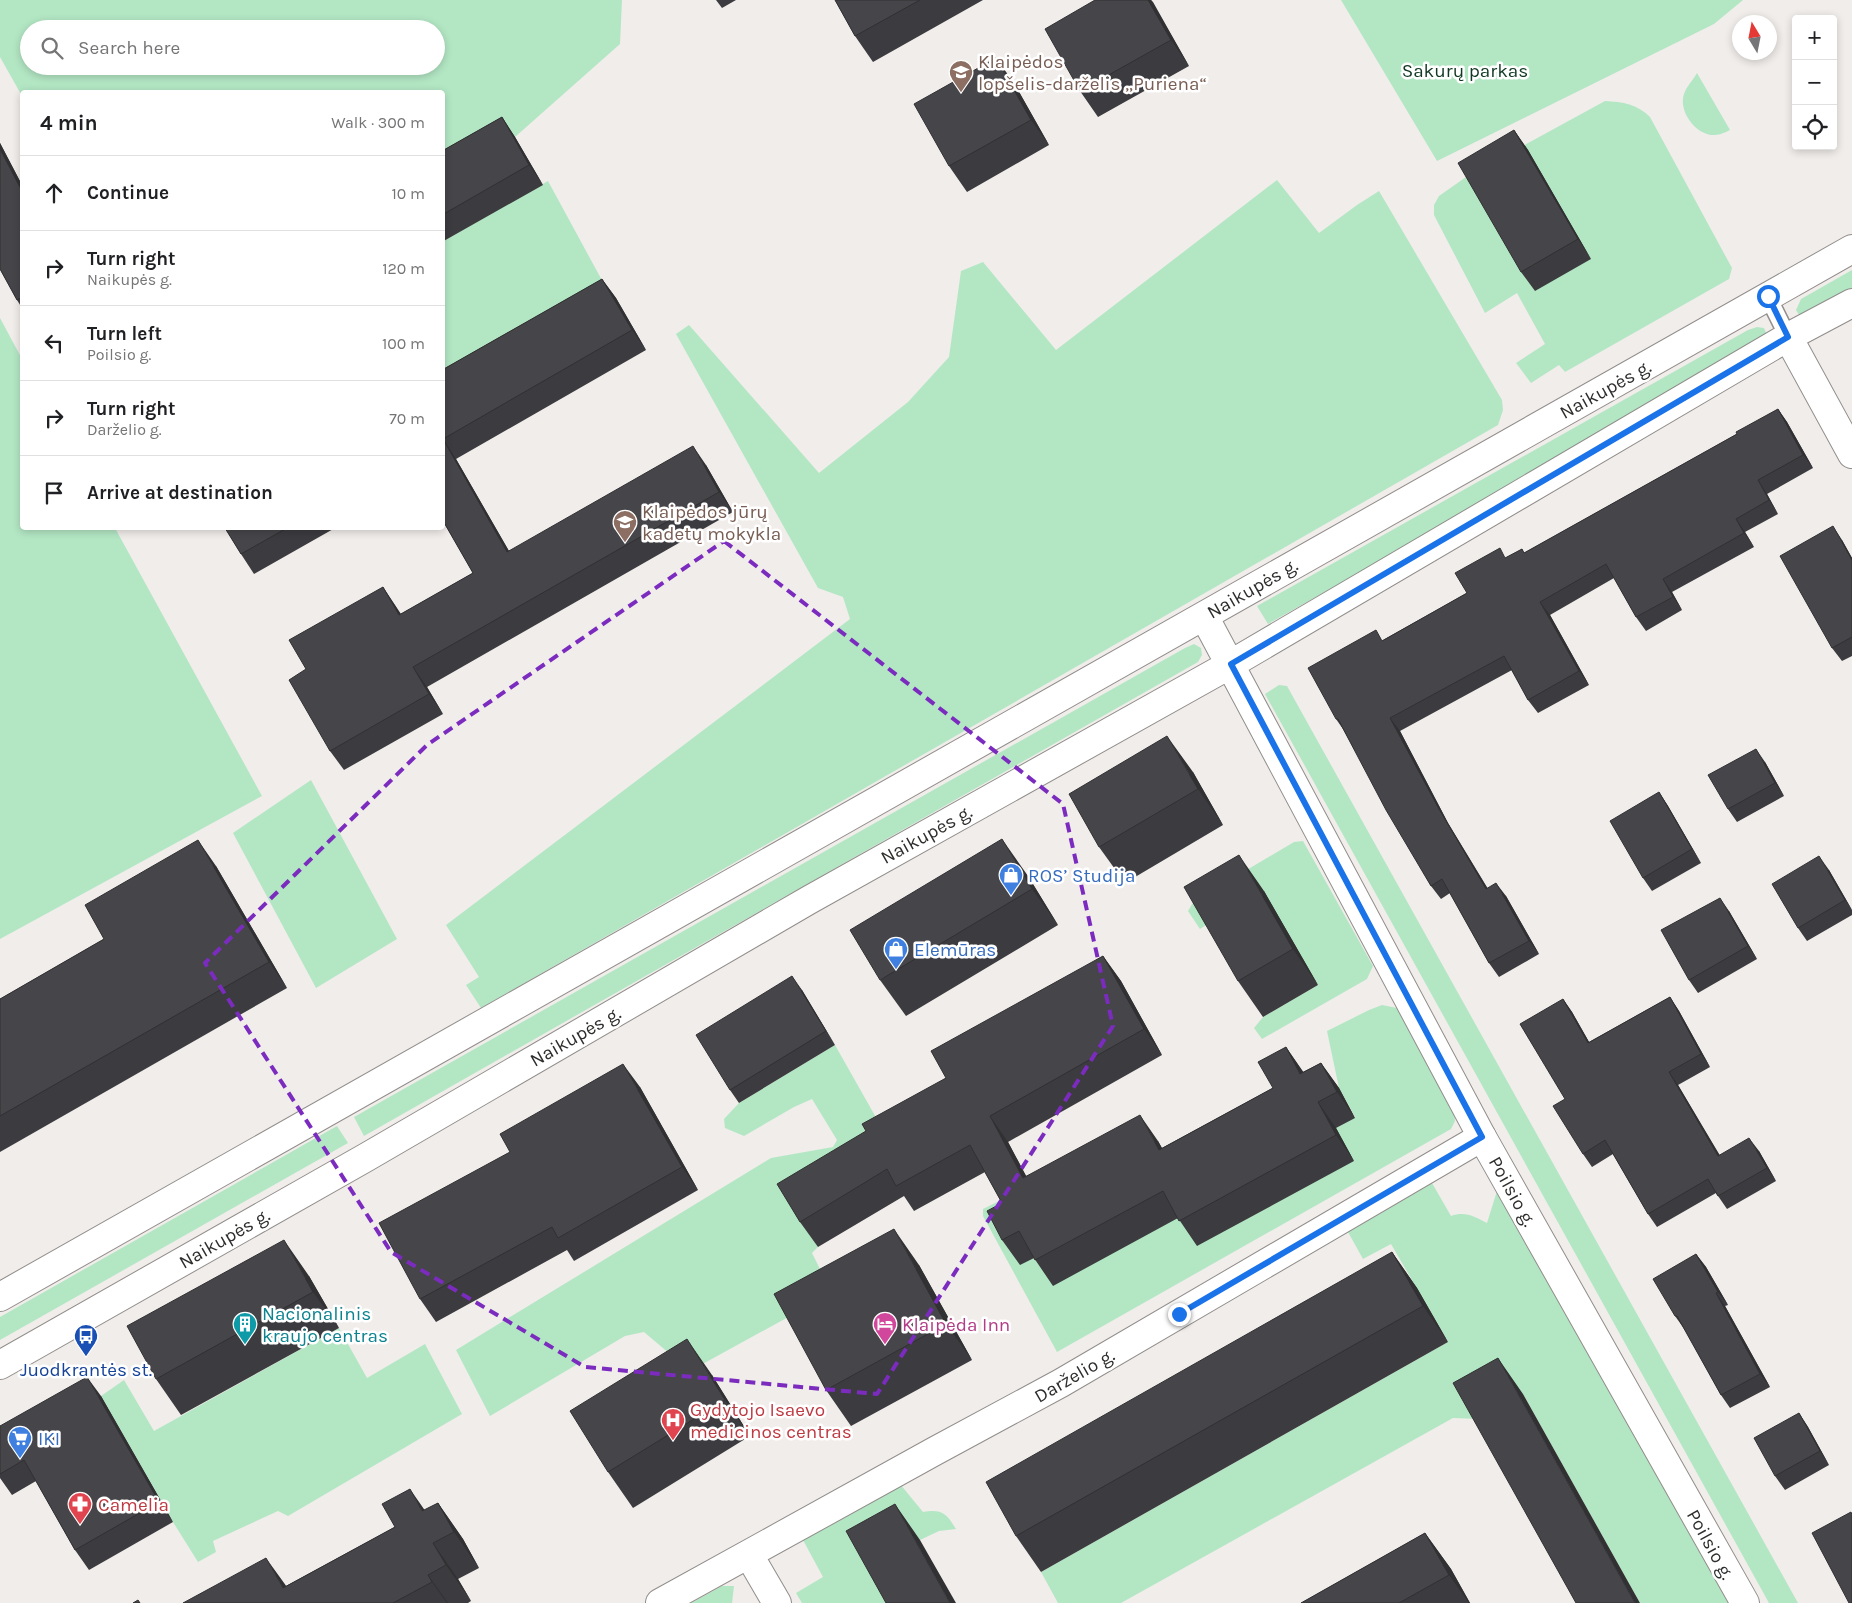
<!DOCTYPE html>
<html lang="en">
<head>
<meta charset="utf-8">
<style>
	:root { --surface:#fff; --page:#f6f6f6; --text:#202124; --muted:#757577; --line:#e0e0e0 }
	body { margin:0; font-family:Karla,sans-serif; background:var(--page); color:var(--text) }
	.controls { position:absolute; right:15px; top:15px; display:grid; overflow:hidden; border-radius:5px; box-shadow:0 2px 8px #0003 }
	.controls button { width:45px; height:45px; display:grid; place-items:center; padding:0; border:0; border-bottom:1px solid var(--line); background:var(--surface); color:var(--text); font:25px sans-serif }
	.compass { position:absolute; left:1732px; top:15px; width:45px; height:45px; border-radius:50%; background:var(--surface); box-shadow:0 2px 8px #0003; rotate:350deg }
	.stop { position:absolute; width:15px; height:15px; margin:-11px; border:4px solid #1a73e8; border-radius:50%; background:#fff }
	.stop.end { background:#1a73e8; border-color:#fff; box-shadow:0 1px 5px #0008 }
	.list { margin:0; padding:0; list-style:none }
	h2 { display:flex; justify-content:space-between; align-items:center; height:65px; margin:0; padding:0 20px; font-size:21px }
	h2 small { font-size:16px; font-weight:400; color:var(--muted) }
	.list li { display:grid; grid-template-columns:32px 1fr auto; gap:15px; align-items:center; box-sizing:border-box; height:75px; padding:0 20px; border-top:1px solid var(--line) }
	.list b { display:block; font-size:19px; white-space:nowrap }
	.list p { margin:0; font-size:16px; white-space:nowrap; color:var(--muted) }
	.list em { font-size:16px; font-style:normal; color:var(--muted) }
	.icon { flex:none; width:28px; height:28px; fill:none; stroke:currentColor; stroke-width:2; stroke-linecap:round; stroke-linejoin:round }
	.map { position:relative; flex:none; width:1852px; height:1603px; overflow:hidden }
	.search { position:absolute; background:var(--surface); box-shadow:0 2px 8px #0003; left:20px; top:20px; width:425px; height:55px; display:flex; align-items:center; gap:12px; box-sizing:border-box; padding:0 18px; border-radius:28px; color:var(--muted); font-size:19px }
	.panel { position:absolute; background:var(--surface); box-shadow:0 2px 8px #0003; left:20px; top:90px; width:425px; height:440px; border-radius:5px }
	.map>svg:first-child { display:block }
	.green { fill:#b3e7c4; fill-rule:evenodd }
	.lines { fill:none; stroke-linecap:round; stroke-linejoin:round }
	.lane-casing { stroke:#918d8b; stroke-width:19 }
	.street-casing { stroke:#918d8b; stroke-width:30 }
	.secondary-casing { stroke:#918d8b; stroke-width:30 }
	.lane { stroke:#fff; stroke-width:16 }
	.street { stroke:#fff; stroke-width:28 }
	.secondary { stroke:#fff; stroke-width:28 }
	.wall { fill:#3c3b3f }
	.shaded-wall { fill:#313033 }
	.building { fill:#464549; stroke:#313033 }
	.route { stroke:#1a73e8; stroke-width:6 }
	.marked { fill:none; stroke:#7b2cbf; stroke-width:4; stroke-dasharray:10 6; stroke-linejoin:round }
	.labels { text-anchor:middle; stroke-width:5; stroke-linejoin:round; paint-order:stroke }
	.education-label { font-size:19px; fill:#785e54; stroke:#fff; text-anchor:start }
	.park-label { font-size:19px; fill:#113822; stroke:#fff }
	.street-label { font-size:19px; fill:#2f2e2d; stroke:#fff }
	.shop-label { font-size:19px; fill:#366cbe; stroke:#fff; text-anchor:start }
	.culture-label { font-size:19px; fill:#0d838f; stroke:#fff; text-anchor:start }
	.hotel-label { font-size:19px; fill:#b23c85; stroke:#fff; text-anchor:start }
	.transit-label { font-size:19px; fill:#164399; stroke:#fff }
	.health-label { font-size:19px; fill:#be3a42; stroke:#fff; text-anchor:start }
</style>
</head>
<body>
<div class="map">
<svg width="1852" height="1603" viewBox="0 0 1852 1603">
	<rect width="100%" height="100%" fill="#f1edea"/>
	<!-- green -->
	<path class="green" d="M0,0H622L620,44L515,137L443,178L442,92H22V96L0,57ZM29,29H436V66H29Z
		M1341,0H1743L1714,24L1437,161Z
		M1697,73L1730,130C1726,132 1720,135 1715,135C1696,136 1678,111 1684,94C1686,87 1693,80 1697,73Z
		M1605,101C1623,102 1637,104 1650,117L1732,268L1729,279L1565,372L1559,365L1531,383L1516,363L1545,344L1517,293L1485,313L1434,215V205L1439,196L1466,177Z
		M1277,180L1319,233L1357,205L1379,191L1502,400L1503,410L1498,425L481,1008L466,985L479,977L446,925L850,619L843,597L818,588L676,334L689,325L819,473L908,402L949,357L961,271L983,262L1056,350Z
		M548,181L604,284L443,377L442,242Z
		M1852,270V292L1806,317L1799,315L1796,310L1801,299Z
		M0,318L22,359V528H115L262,796L0,939Z
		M1757,327L1764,328L1767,335L1754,350L1268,624L1257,606L1748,330Z
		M1194,644L1201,648L1202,655L1198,662L364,1136L354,1117L1185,648Z
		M1279,685L1287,686L1798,1603H1769L1265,694Z
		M311,780L397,939L316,988L233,833Z
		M1303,841L1373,966L1367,979L1262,1039L1254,1028L1263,1017L1318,985L1209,923L1200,929L1188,911L1194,901L1294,842Z
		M1382,1005L1397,1008L1454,1112L1455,1121L1451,1129L1057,1352L983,1216V1209L1003,1199L1037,1256L1336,1128L1355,1117L1339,1088L1327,1031L1369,1010Z
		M835,1045L891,1144L796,1210L818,1247L812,1253L832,1293L690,1371L644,1332L625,1336L490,1416L456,1350L771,1158L833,1147L837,1140L812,1099L794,1107L744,1136L725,1128L724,1119L739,1103Z
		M337,1126L348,1143L0,1340V1317Z
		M1432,1183L1451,1216C1465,1211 1474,1216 1487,1223L1497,1191L1729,1603H1640L1523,1394L1479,1419L1453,1418L1121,1603H1058L1041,1572L1448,1342L1391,1244L1363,1259L1348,1232Z
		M339,1328L367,1378L425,1344L462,1414L288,1516L278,1511L213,1541L216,1552L198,1562L173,1522L101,1396L124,1380L154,1431Z
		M900,1484L923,1512C942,1509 946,1513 956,1529L939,1531L920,1540L892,1603H802L796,1593L823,1577L803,1540Z
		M722,1586H734L732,1603H691Z"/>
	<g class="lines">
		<!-- lane casing -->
		<g class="lane-casing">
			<path id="lane" d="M1768,297L1788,337"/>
		</g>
		<!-- street casing -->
		<g class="street-casing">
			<path id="street" d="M1788,337L1852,454
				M749,1555L777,1603
				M660,1603L935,1451L1061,1383L1482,1137"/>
		</g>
		<!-- secondary casing -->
		<g class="secondary-casing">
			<path id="secondary" d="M1204,616L1482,1137L1745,1603
				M0,1297L1852,249
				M0,1365L365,1158L809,900L1231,664L1788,337L1852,303"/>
		</g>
		<!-- lane -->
		<use href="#lane" class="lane"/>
		<!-- street -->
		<use href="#street" class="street"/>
		<!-- secondary -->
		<use href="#secondary" class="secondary"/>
	</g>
	<!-- wall -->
	<path class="wall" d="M716,0H736L722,8Z
		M835,0H983L873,62L855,36Z
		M1095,0H1151L1189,66L1098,117L1080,91Z
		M1014,83L1049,145L967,192L949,166Z
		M502,117L515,137L543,185L442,242V151Z
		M1514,130L1528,150L1591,259L1535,291L1521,272Z
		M0,143L22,185V308L17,300L0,269Z
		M602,279L616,298L646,350L456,459L509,551L706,465L733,512L427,687L443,714L344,770L330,751L306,669L383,587L401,614L473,573L442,519V370Z
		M1778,409L1787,422L1813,468L1767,494L1778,514L1745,532L1754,547L1672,592L1682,610L1646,631L1636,617L1614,578L1550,615L1589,685L1538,713L1528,700L1512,670L1400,731L1448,823L1487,888L1506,896L1539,954L1499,977L1489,963L1450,893L1441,899L1431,886L1343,729L1336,719L1383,640L1467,593L1506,558L1522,549L1524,553L1737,434Z
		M225,528H335L254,574L241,554Z
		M1842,540L1852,558V656L1842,661L1832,648Z
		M1765,762L1784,796L1737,822L1728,809Z
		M1193,772L1223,825L1125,883L1099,847Z
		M1659,792L1668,806L1701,863L1652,891L1643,878Z
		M216,866L287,988L0,1152V999L104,939Z
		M1829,870L1852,910V915L1807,941L1798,928Z
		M1028,876L1058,925L906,1016L880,980Z
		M1264,891L1318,985L1263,1017L1238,981Z
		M1729,911L1757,959L1698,993L1689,980Z
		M1103,956L1121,981L1162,1055L1008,1142L1026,1176L1158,1141L1162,1148L1273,1088L1286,1047L1303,1072L1321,1063L1339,1088L1355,1118L1336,1128L1354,1161L1197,1246L1178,1218L1053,1286L1034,1258L1020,1265L1002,1240V1203L985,1172L914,1211L904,1196L818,1247L800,1222L866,1131L946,1078Z
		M802,990L835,1045L739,1103L730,1090Z
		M1670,997L1679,1011L1710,1067L1678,1085L1719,1155L1759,1151L1776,1181L1727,1209L1716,1193L1657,1227L1648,1214L1613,1154L1592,1167L1583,1154L1565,1099L1563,999L1572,1012L1589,1042Z
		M640,1087L698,1190L574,1261L567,1250L436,1322L420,1299Z
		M1392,1252L1417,1288L1448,1342L1041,1572L1016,1536Z
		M1696,1254L1706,1267L1728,1305L1725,1306L1770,1387L1730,1408L1721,1395L1685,1330L1675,1316Z
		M919,1265L972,1360L851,1426L826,1390Z
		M309,1276L339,1328L181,1415L156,1379Z
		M712,1375L750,1436L633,1508L608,1472Z
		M101,1396L173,1522L89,1570L75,1550L36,1481L12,1495L0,1478V1426Z
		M1799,1413L1808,1427L1829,1465L1785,1490L1775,1476Z
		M438,1503L463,1539L479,1568L458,1579L471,1601L468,1603H183L286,1586L395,1527Z
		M1425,1533L1451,1569L1470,1603H1301Z"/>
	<!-- shaded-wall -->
	<path class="shaded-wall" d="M1148,0H1151L1153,2L1189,66L1171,40Z
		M996,58L1014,83L1049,145L1031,120Z
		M502,117L515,137L543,185L529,165Z
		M1514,130L1528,150L1591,259L1578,239Z
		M0,143L22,185V191L0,149Z
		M602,279L616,298L646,350L632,330Z
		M1778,409L1787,422L1813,468L1803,455Z
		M443,439L456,459L521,572L507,552Z
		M693,446L706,465L733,512L719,492Z
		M1758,480L1767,494L1778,514L1769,500Z
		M1736,519L1745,532L1754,547L1744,533Z
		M1833,526L1842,540L1852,558V561Z
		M1663,579L1672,592L1682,610L1673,597Z
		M383,587L396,607L413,635L399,615Z
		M1540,602L1550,615L1589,685L1579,671Z
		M413,667L427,687L443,714L429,694Z
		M1390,718L1400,731L1448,823L1496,902L1486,889L1439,809Z
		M1167,736L1193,772L1223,825L1198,789Z
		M1756,749L1765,762L1784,796L1775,783Z
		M1659,792L1668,806L1701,863L1692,849Z
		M1002,839L1028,876L1058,925L1032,889Z
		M198,840L216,866L287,988L269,962Z
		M1239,855L1264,891L1318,985L1293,949Z
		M1819,856L1829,870L1852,910L1845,900Z
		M1496,883L1506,896L1539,954L1529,941Z
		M1720,898L1729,911L1757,959L1748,946Z
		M1103,956L1121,981L1162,1055L1144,1029Z
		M792,976L802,990L835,1045L826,1031Z
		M1670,997L1679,1011L1710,1067L1701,1054Z
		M1563,999L1572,1012L1597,1056L1588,1043Z
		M1286,1047L1304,1073L1300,1074Z
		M1321,1063L1339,1088L1355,1118L1337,1092Z
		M623,1064L640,1087L698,1190L682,1167Z
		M1669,1072L1678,1085L1728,1169L1718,1156Z
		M1318,1102L1336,1128L1354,1161L1336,1135Z
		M1140,1115L1158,1141L1177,1176L1159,1150Z
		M990,1116L1008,1142L1041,1204L1023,1178Z
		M1749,1138L1759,1151L1776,1181L1767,1168Z
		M894,1229L919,1265L972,1360L946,1324Z
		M284,1240L309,1276L339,1328L313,1292Z
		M1392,1252L1417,1288L1448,1342L1423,1306Z
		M1696,1254L1706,1267L1728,1305L1718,1292Z
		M1716,1293L1725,1306L1770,1387L1760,1374Z
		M687,1339L712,1375L750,1436L725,1400Z
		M1498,1358L1523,1394L1640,1603H1635Z
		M87,1377L101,1396L173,1522L159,1502Z
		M1799,1413L1808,1427L1829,1465L1820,1451Z
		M410,1489L435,1525L422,1511Z
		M438,1503L463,1539L479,1568L454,1532Z
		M895,1504L920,1540L956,1603H950Z
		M1425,1533L1451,1569L1470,1603H1469L1449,1575Z
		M433,1543L458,1579L471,1601L446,1565Z
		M266,1558L292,1594L283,1588Z
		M428,1575L448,1603H447L432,1582Z"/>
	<!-- building -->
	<path class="building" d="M835,0H920L855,36Z
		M1095,0H1148L1171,40L1080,91L1045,29Z
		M996,58L1031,120L949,166L914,104Z
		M502,117L529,165L442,215V151Z
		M1514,130L1578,239L1521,272L1458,163Z
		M0,149L22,191V297L17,300L0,269Z
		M602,279L632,330L443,439L507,552L693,446L719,492L413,667L429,694L330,751L289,680L306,669L289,640L383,587L399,615L473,573L442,519V370Z
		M1778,409L1803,455L1758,480L1769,500L1736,519L1744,533L1663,579L1673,597L1636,617L1606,564L1540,602L1579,671L1528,700L1504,656L1390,718L1439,809L1486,889L1496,883L1529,941L1489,963L1442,879L1431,886L1386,810L1338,719H1336L1308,668L1376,630L1382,641L1467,593L1455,573L1500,548L1505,558L1522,549L1524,553L1737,434L1736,432Z
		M1833,526L1852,560V637L1832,648L1780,556Z
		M225,528H287L241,554Z
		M1167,736L1198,789L1099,847L1069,794Z
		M1756,749L1775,783L1728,809L1708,775Z
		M1659,792L1692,849L1643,878L1610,821Z
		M1002,839L1032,889L880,980L850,930Z
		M198,840L269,962L0,1116V999L104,939L85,905Z
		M1239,855L1293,949L1238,981L1184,887Z
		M1819,856L1845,900L1798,928L1772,884Z
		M1720,898L1748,946L1689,980L1661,930Z
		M1103,956L1144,1029L990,1116L1023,1178L1140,1115L1159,1150L1273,1088L1258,1062L1286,1047L1300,1074L1321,1063L1337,1092L1318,1102L1336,1135L1179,1221L1163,1191L1035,1260L1019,1231L1002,1240L987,1211L1002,1203L970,1145L896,1186L887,1169L800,1222L777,1184L866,1131L862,1124L946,1078L931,1051Z
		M792,976L826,1031L730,1090L696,1035Z
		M1670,997L1701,1054L1669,1072L1718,1156L1749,1138L1767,1168L1718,1196L1708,1179L1648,1214L1605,1140L1583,1154L1553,1106L1565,1099L1520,1024L1563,999L1588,1043Z
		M623,1064L682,1167L558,1238L552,1227L420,1299L379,1223L510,1152L500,1134Z
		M894,1229L946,1324L826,1390L774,1294Z
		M284,1240L313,1292L156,1379L127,1326Z
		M1392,1252L1423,1306L1016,1536L986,1482Z
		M1696,1254L1718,1292L1716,1293L1760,1374L1721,1395L1677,1316H1675L1653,1279Z
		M687,1339L725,1400L608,1472L570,1411Z
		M1498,1358L1635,1603H1576L1453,1383Z
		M87,1377L159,1502L75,1550L24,1460L0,1474V1426Z
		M1799,1413L1820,1451L1775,1476L1754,1438Z
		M410,1489L422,1511L438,1503L454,1532L433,1543L446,1565L428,1575L432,1582L393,1603H183L266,1558L283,1588L395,1527L382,1504Z
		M895,1504L950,1603H886L846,1531Z
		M1851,1512L1852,1515V1603H1849L1812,1533Z
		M1425,1533L1449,1575L1399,1603H1301Z
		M138,1600L140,1603H133Z"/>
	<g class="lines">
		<!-- route -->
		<path class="route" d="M1179,1314L1482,1137L1231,664L1788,337L1768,296"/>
	</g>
	<!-- marked area -->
	<path class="marked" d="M724,541L1063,804L1113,1026L877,1394L585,1367L391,1252L205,963L427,745Z"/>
	<!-- icons -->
	<defs>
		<g id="school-pin" transform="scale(1.25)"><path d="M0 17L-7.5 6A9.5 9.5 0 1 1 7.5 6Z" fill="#8d6e63" stroke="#fff"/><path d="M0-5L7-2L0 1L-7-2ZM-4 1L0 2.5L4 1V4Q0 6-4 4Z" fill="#fff"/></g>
		<g id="shop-pin" transform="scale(1.25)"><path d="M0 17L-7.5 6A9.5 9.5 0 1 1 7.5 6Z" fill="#3f7fe0" stroke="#fff"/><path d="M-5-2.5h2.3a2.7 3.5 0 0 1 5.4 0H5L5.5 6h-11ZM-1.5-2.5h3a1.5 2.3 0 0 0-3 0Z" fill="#fff"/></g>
		<g id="building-pin" transform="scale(1.25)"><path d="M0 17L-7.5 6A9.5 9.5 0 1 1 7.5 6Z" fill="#0f9aa8" stroke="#fff"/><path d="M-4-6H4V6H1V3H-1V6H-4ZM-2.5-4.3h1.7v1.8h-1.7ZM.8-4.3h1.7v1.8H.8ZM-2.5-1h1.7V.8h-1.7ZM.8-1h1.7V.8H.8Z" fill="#fff"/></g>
		<g id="hotel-pin" transform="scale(1.25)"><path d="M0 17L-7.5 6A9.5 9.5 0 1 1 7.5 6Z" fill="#d1479c" stroke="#fff"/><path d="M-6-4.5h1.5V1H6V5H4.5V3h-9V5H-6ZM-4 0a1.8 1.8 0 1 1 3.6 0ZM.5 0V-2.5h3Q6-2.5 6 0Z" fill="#fff"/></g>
		<g id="bus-pin" transform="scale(1.25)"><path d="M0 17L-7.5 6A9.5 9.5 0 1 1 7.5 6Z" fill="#1a4fb4" stroke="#fff"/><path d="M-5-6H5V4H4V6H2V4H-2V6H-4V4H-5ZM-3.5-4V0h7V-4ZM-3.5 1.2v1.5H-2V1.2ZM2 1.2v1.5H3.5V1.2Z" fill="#fff"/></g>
		<g id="hospital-pin" transform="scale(1.25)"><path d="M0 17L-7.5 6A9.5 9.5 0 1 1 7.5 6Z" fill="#e0444e" stroke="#fff"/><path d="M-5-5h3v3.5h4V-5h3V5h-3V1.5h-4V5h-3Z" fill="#fff"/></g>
		<g id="supermarket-pin" transform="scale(1.25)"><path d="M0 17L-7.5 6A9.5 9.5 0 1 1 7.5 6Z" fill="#3f7fe0" stroke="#fff"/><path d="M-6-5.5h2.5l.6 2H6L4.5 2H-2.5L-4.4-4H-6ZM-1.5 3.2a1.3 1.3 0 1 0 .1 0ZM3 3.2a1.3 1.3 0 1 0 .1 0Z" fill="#fff"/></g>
		<g id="pharmacy-pin" transform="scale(1.25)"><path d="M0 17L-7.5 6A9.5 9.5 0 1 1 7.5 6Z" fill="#e0444e" stroke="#fff"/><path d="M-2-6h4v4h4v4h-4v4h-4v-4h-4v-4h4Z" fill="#fff"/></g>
	</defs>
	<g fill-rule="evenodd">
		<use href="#school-pin" x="961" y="72"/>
		<use href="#school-pin" x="625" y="522"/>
		<use href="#shop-pin" x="1011" y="875"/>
		<use href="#shop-pin" x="896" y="949"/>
		<use href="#building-pin" x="245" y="1324"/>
		<use href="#hotel-pin" x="885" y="1324"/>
		<use href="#bus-pin" x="86" y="1336"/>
		<use href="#hospital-pin" x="673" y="1420"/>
		<use href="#supermarket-pin" x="20" y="1438"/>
		<use href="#pharmacy-pin" x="80" y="1504"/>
	</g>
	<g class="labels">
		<!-- education labels -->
		<g class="education-label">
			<text x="978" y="68">Klaipėdos<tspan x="978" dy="22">lopšelis-darželis „Puriena“</tspan></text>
			<text x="642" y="518">Klaipėdos jūrų<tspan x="642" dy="22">kadetų mokykla</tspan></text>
		</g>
		<!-- park labels -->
		<g class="park-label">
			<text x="1465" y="77">Sakurų parkas</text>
		</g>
		<!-- street labels -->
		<g class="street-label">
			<text transform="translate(1605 389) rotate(-29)" y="7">Naikupės g.</text>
			<text transform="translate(1252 588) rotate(-30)" y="7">Naikupės g.</text>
			<text transform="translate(926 834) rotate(-29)" y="7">Naikupės g.</text>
			<text transform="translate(575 1036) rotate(-30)" y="7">Naikupės g.</text>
			<text transform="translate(1513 1191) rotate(61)" y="7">Poilsio g.</text>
			<text transform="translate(224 1238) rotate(-30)" y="7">Naikupės g.</text>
			<text transform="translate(1074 1375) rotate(-30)" y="7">Darželio g.</text>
			<text transform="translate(1711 1544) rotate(61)" y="7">Poilsio g.</text>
		</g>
		<!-- shop labels -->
		<g class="shop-label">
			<text x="1028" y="882">ROS’ Studija</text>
			<text x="914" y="956">Elemūras</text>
			<text x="38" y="1445">IKI</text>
		</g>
		<!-- culture labels -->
		<g class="culture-label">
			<text x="262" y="1320">Nacionalinis<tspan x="262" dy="22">kraujo centras</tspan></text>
		</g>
		<!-- hotel labels -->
		<g class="hotel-label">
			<text x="902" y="1331">Klaipėda Inn</text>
		</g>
		<!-- transit labels -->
		<g class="transit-label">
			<text x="86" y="1376">Juodkrantės st.</text>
		</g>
		<!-- health labels -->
		<g class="health-label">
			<text x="690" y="1416">Gydytojo Isaevo<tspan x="690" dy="22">medicinos centras</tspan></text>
			<text x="98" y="1511">Camelia</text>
		</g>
	</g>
</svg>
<div class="controls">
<button>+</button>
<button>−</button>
<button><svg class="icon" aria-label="locate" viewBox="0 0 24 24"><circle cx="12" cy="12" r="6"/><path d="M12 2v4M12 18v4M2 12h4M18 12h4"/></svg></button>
</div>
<svg class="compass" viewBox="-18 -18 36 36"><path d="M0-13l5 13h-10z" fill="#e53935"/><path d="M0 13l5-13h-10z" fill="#757577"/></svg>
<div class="stop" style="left:1768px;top:296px"></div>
<div class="stop end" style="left:1179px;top:1314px"></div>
<div class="search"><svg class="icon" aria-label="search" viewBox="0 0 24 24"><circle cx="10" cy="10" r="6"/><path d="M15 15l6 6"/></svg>Search here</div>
<section class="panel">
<h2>4 min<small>Walk · 300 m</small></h2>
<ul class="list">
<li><svg class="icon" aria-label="ahead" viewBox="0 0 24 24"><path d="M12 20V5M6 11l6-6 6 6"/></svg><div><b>Continue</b></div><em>10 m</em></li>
<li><svg class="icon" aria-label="right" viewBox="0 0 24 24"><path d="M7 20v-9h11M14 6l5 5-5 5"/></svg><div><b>Turn right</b><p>Naikupės g.</p></div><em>120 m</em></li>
<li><svg class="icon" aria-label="left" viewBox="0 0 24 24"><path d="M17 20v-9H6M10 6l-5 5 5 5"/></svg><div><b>Turn left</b><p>Poilsio g.</p></div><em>100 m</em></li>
<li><svg class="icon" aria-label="right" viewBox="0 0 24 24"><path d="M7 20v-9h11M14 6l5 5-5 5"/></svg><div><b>Turn right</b><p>Darželio g.</p></div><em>70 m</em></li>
<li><svg class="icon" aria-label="arrive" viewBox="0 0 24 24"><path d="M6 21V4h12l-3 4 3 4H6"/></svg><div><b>Arrive at destination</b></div></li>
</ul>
</section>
</div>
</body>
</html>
